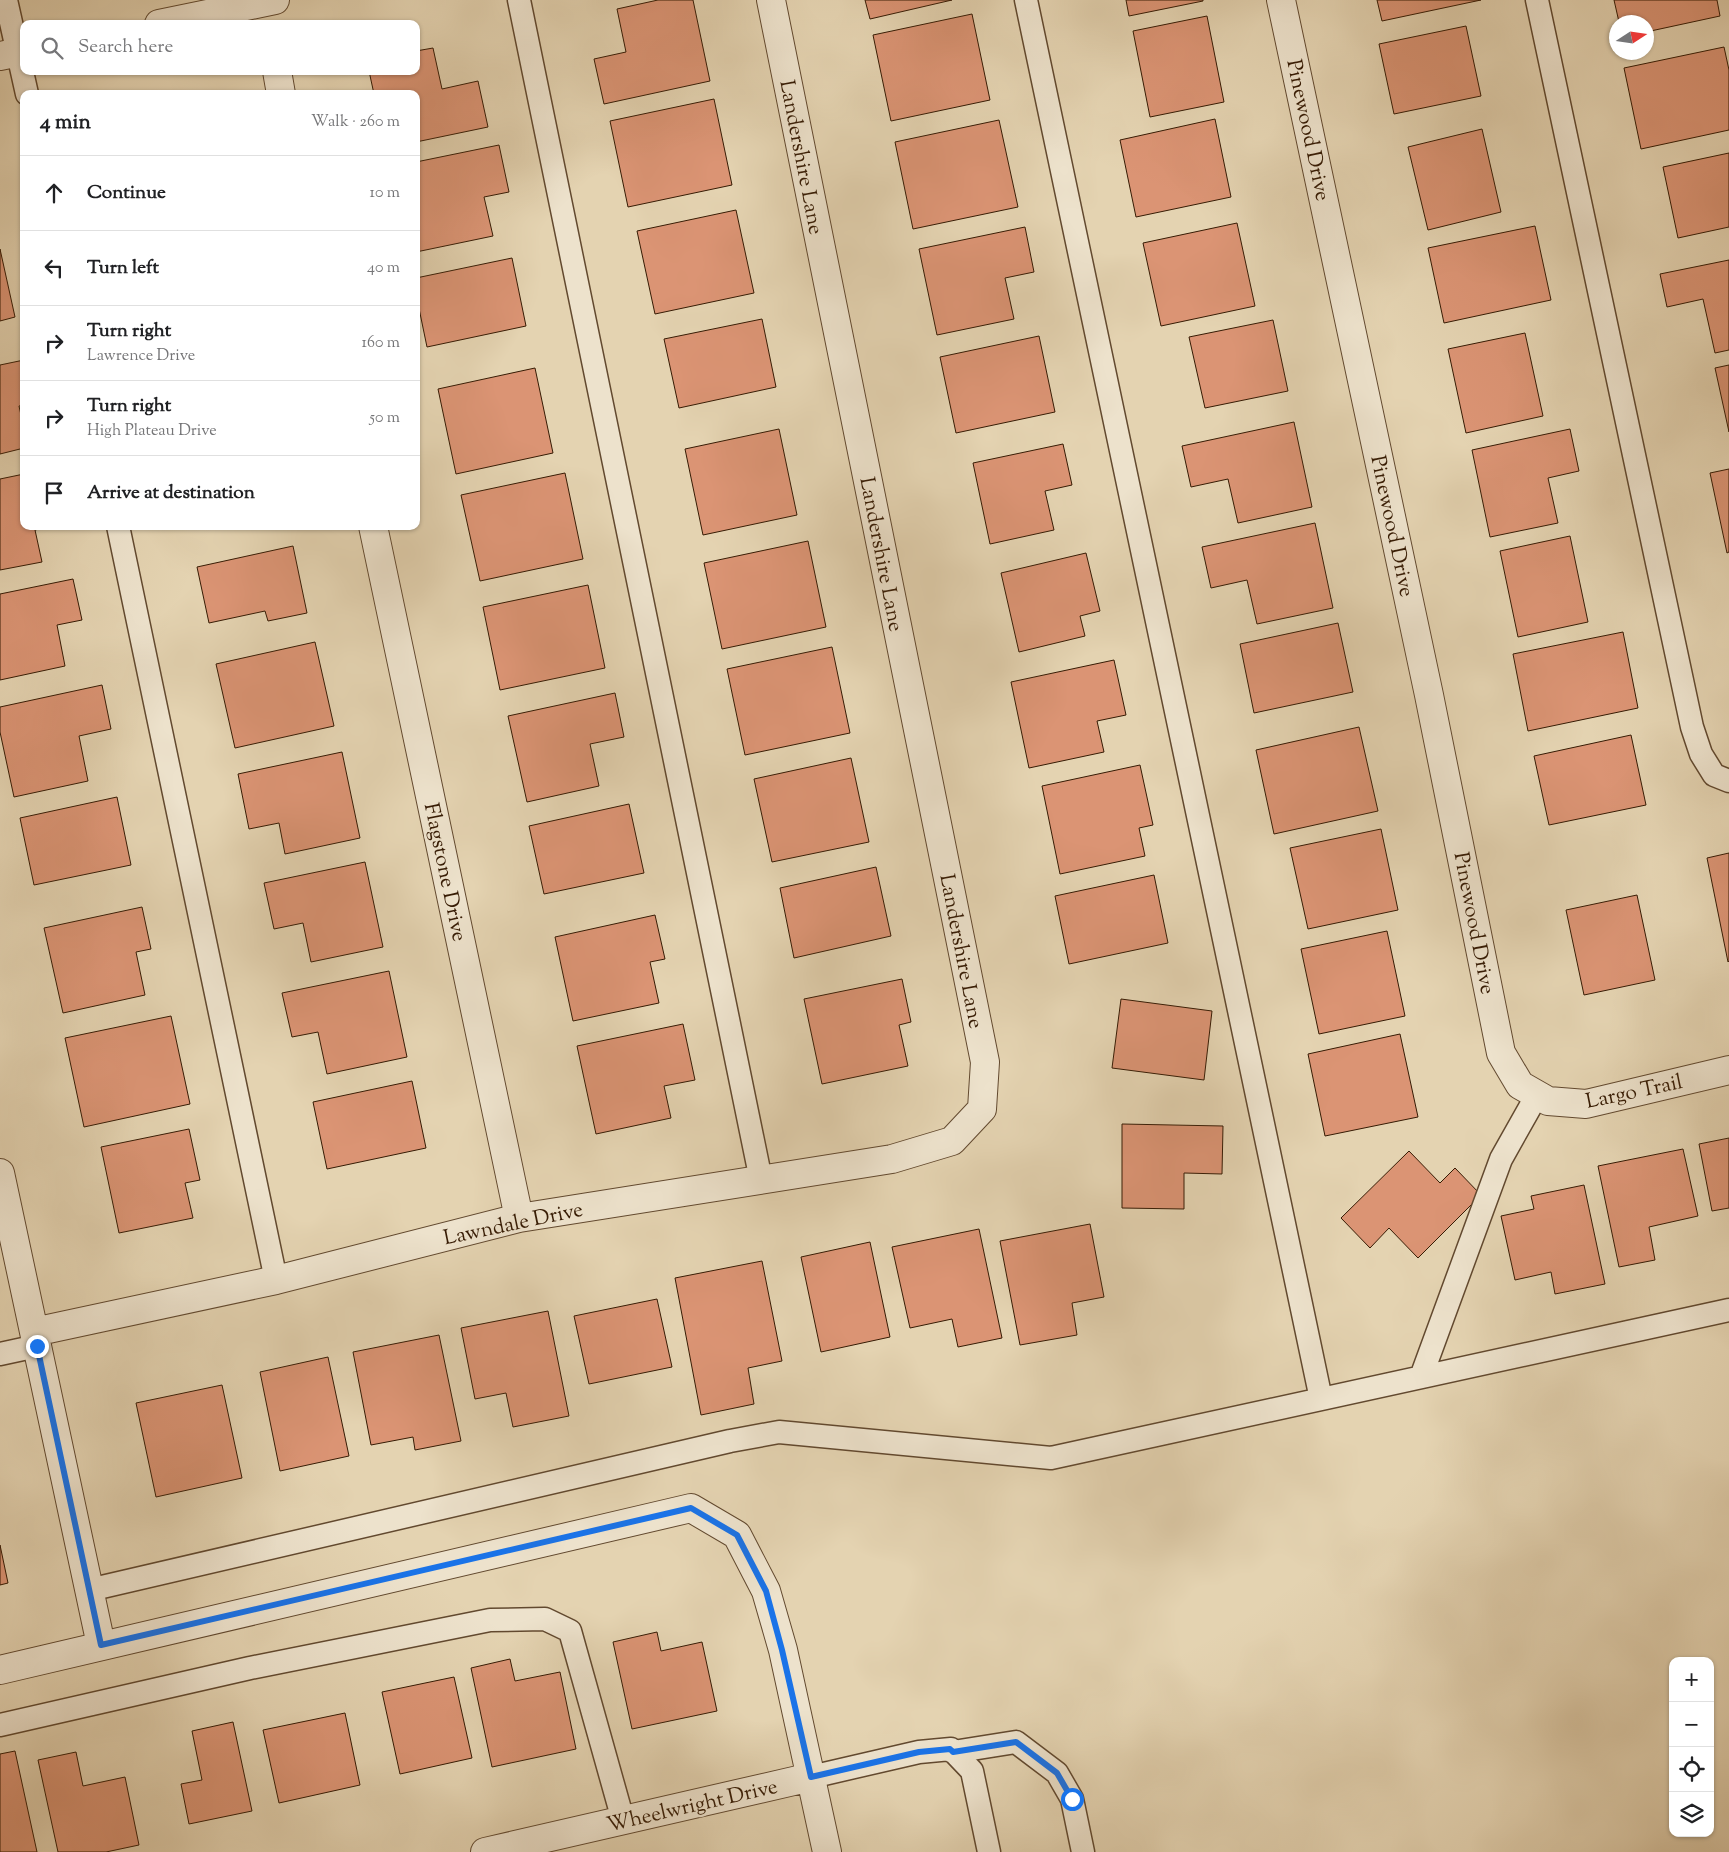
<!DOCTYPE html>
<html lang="en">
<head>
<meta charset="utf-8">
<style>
	:root { --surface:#fff; --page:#f6f6f6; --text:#202124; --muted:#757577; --line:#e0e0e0 }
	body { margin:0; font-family:"Sorts Mill Goudy",serif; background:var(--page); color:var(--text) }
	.controls { position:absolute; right:15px; bottom:15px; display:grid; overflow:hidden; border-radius:10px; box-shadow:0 1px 4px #0004 }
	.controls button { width:45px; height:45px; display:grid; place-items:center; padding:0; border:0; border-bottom:1px solid var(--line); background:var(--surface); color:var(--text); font:25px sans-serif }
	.compass { position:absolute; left:1609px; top:15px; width:45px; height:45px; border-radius:50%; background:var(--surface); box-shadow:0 1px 4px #0004; rotate:78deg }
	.stop { position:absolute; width:15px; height:15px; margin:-11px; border:4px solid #1a73e8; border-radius:50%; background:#fff }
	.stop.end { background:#1a73e8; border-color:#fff; box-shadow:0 1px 5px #0008 }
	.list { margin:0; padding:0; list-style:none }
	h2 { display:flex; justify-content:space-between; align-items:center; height:65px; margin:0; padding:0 20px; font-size:21px }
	h2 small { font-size:16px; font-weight:400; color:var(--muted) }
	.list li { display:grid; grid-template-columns:32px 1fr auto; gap:15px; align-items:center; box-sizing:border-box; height:75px; padding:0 20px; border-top:1px solid var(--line) }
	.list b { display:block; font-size:19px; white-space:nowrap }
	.list p { margin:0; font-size:16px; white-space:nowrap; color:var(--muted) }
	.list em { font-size:16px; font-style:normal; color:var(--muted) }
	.icon { flex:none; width:28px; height:28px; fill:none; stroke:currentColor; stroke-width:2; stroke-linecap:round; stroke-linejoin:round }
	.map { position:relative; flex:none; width:1729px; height:1852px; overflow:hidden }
	.search { position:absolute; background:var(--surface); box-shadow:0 1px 4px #0004; left:20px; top:20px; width:400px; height:55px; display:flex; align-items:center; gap:12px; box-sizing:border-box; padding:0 18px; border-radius:10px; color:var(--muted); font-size:19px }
	.panel { position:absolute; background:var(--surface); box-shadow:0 1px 4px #0004; left:20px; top:90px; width:400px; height:440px; border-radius:10px }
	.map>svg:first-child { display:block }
	.building { fill:#db9474; stroke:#361b04 }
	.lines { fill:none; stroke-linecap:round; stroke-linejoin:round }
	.lane-casing { stroke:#62492f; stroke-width:25 }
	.street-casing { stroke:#62492f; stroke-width:30 }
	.lane { stroke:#ede2cc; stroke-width:22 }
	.street { stroke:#ede2cc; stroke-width:28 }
	.route { stroke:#1a73e8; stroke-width:6 }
	.labels { text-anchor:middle; stroke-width:5; stroke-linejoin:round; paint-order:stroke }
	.street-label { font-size:21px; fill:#361b04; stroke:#ede2cc }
</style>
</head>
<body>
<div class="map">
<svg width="1729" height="1852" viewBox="0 0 1729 1852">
	<rect width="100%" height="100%" fill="#e4d3b1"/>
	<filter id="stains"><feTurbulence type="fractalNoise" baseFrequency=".004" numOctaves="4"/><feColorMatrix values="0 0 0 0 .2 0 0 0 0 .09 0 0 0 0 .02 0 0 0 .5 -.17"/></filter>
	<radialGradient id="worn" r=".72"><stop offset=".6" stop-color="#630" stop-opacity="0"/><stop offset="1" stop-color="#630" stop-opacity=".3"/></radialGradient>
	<!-- building -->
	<path class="building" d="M658,0H693L710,81L604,104L594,59L626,52L617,9Z
		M865,0H952L870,19Z
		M1126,0H1203V1L1129,16Z
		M1377,0H1481L1382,21Z
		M1614,0H1717L1720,16L1646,32V22H1619Z
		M972,14L990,100L891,121L873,35Z
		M1207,16L1224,102L1150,117L1133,31Z
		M1466,26L1481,96L1394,114L1379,44Z
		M1724,47L1729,70V130L1641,149L1624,68Z
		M433,48L442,89L478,81L488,127L416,142V94H374L369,71H416V51Z
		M714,99L732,185L628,207L610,121Z
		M1215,119L1231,197L1136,217L1120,140Z
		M999,120L1018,207L913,229L895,142Z
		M1482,129L1501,212L1428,230L1408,147Z
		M499,145L509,192L484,197L493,236L416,252V162Z
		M1729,153V227L1678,238L1663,167Z
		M736,210L754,293L655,314L637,231Z
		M1237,223L1255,306L1161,326L1143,243Z
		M1535,226L1551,300L1444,323L1428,248Z
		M1025,227L1034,272L1005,278L1014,319L937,335L919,249Z
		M0,249L15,317L0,321Z
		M512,258L526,326L427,347L416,294V278Z
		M1729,260V350L1715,353L1703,299L1667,307L1660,274Z
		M762,319L776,387L679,408L664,339Z
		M1273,320L1288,391L1205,408L1189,337Z
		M1525,333L1543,416L1466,433L1448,349Z
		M1039,336L1055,412L956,433L940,357Z
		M24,360V405L19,406L24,429V448L0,454V365Z
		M1729,365V432L1715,368Z
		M535,368L553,453L456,474L438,389Z
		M1294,422L1312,507L1238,523L1228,479L1191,487L1182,446Z
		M779,429L797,515L703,535L685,449Z
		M1570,429L1579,471L1548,478L1558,523L1490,537L1472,450Z
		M1063,444L1072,485L1045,491L1054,530L990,544L973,463Z
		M1729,469V552L1727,553L1710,473Z
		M565,473L583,559L480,581L461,495Z
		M24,474V526H53L35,530L42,562L0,570V479Z
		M1315,523L1333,608L1257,624L1247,580L1211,588L1202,547Z
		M1570,536L1588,622L1518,637L1500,551Z
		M808,541L826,627L722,649L704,563Z
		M293,546L307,613L268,621L265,611L209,623L197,567Z
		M1086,553L1100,611L1080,616L1085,636L1019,652L1001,573Z
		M73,579L82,620L57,625L65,666L0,680V594Z
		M588,585L605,668L500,690L483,607Z
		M1338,623L1353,692L1254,713L1240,644Z
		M1623,632L1638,708L1528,731L1513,654Z
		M315,642L334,726L235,748L216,664Z
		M832,647L850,733L745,755L727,669Z
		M1114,660L1126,715L1097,721L1104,752L1029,768L1011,682Z
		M102,685L111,729L79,736L88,781L14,797L0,732V707Z
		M615,693L624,737L590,744L599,786L527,802L508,716Z
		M1359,727L1378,811L1274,834L1256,750Z
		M1631,735L1646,805L1549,825L1534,756Z
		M342,752L360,838L285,854L279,823L249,829L238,774Z
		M851,758L869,842L772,862L754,779Z
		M1140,765L1153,825L1139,828L1145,856L1060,874L1042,786Z
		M117,797L131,865L34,885L20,818Z
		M629,804L644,873L544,894L529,826Z
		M1381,829L1398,910L1308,929L1290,848Z
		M1729,853V961L1728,962L1707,858Z
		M365,862L383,947L311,962L303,923L274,929L264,883Z
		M876,867L891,936L794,958L780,888Z
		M1154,875L1168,943L1069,964L1055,896Z
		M1637,895L1655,980L1584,995L1566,910Z
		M142,907L151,949L136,952L145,995L63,1013L44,928Z
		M655,915L665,959L650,962L659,1003L573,1021L555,937Z
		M1387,931L1405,1016L1319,1034L1301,949Z
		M389,971L407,1057L327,1074L318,1032L292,1037L282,993Z
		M902,979L911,1022L899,1025L908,1066L822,1084L804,999Z
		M1121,999L1212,1011L1204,1080L1112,1068Z
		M171,1016L190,1104L84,1127L65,1038Z
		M683,1024L695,1080L664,1086L671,1118L596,1134L577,1046Z
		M1400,1034L1418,1117L1325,1136L1308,1054Z
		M412,1081L426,1148L327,1169L313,1102Z
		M1122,1124L1223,1126L1222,1174L1184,1173V1209L1122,1208Z
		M189,1129L200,1180L185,1183L193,1218L119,1233L101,1147Z
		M1729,1138V1208L1712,1211L1699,1144Z
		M1683,1149L1698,1216L1649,1227L1655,1260L1619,1267L1598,1166Z
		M1409,1151L1440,1183L1455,1168L1481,1195L1418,1258L1389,1228L1370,1248L1341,1218Z
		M1584,1185L1605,1284L1555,1294L1551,1272L1515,1280L1501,1216L1534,1209L1531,1196Z
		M1090,1224L1104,1297L1072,1303L1077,1335L1020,1345L1000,1241Z
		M979,1229L1002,1338L958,1347L952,1319L910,1328L892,1247Z
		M870,1242L890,1337L821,1352L801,1257Z
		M762,1261L782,1361L748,1368L754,1404L701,1415L675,1278Z
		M657,1299L672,1367L589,1384L574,1316Z
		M548,1311L569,1416L513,1427L506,1393L475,1399L461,1328Z
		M439,1335L461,1441L415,1450L413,1437L371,1445L353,1352Z
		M328,1357L349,1456L280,1471L260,1372Z
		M222,1385L242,1478L156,1497L136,1403Z
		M0,1545L8,1583L0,1585Z
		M657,1632L661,1651L702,1642L717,1711L632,1729L613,1642Z
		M510,1659L515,1681L560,1672L576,1749L492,1767L471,1668Z
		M454,1677L472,1758L400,1774L382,1692Z
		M345,1713L360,1785L279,1803L263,1730Z
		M233,1722L252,1811L189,1824L181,1784L202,1780L192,1731Z
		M15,1751L37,1852H0V1754Z
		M76,1752L83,1786L125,1777L139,1845L106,1852H58L38,1760Z"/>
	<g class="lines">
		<!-- lane casing -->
		<g class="lane-casing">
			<path id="lane" d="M6,0L27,94
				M519,0L761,1180
				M1026,0L1321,1399
				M1537,0L1692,727L1701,754L1714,775L1729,781
				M118,526L276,1280
				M0,1354L37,1346
				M1421,1377L1501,1159L1537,1095
				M89,1590L730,1441L779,1432L1051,1458L1729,1310
				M0,1725L250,1668L490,1620L545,1619L570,1631L623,1820
				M953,1752L1016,1742L1057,1773L1072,1799L1083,1852
				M811,1777L919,1752L951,1749L972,1771L989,1852"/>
		</g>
		<!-- street casing -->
		<g class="street-casing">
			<path id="street" d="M1281,0L1429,695L1501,1053L1520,1085L1548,1101L1586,1104L1729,1070
				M159,24L275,0
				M0,56L24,51
				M277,71L281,94
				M373,526L519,1218
				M0,1173L101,1645
				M34,1332L276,1280L519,1218L892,1159L952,1141L982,1109L985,1062L771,0
				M0,1670L691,1508L737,1535L766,1591L783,1650L827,1852
				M485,1852L811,1777"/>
		</g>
		<!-- lane -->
		<use href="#lane" class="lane"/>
		<!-- street -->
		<use href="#street" class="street"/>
	</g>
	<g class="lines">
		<!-- route -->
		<path class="route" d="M37,1346L101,1645L691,1508L737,1535L766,1591L782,1650L811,1777L919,1752L950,1749L953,1752L1016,1742L1057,1773L1072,1799"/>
	</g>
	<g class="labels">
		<!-- street labels -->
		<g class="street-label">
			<text transform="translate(1309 130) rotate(78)" y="7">Pinewood Drive</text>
			<text transform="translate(802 157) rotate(79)" y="7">Landershire Lane</text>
			<text transform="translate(1393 526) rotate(78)" y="7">Pinewood Drive</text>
			<text transform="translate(882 554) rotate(79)" y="7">Landershire Lane</text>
			<text transform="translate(446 872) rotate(78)" y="7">Flagstone Drive</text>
			<text transform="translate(1475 923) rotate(79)" y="7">Pinewood Drive</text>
			<text transform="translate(962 951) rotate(79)" y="7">Landershire Lane</text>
			<text transform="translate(1634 1091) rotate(-12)" y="7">Largo Trail</text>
			<text transform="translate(513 1223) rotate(-12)" y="7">Lawndale Drive</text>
			<text transform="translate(692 1805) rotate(-13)" y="7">Wheelwright Drive</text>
		</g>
	</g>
	<rect width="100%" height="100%" filter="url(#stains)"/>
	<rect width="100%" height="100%" fill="url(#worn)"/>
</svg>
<div class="controls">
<button>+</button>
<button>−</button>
<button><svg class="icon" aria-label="locate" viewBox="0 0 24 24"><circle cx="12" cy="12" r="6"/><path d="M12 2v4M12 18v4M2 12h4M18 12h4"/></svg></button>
<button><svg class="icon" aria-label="layers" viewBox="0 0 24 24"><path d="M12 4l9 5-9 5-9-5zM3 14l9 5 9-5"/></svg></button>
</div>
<svg class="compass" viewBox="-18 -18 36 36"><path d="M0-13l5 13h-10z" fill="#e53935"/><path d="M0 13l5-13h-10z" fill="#757577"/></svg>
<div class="stop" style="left:1072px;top:1799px"></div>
<div class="stop end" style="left:37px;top:1346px"></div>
<div class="search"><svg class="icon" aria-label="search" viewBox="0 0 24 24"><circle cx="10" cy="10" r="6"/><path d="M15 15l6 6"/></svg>Search here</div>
<section class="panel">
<h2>4 min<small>Walk · 260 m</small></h2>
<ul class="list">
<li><svg class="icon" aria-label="ahead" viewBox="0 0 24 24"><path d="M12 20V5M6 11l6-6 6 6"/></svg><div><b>Continue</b></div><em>10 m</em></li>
<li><svg class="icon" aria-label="left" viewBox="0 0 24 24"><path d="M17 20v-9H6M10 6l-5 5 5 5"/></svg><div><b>Turn left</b></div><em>40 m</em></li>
<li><svg class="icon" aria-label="right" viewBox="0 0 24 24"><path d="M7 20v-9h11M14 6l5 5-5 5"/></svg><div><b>Turn right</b><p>Lawrence Drive</p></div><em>160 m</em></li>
<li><svg class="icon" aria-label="right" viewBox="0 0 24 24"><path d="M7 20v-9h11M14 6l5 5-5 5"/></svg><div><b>Turn right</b><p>High Plateau Drive</p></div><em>50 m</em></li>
<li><svg class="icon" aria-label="arrive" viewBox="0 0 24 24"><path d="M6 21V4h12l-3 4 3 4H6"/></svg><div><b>Arrive at destination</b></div></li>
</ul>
</section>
</div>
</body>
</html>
